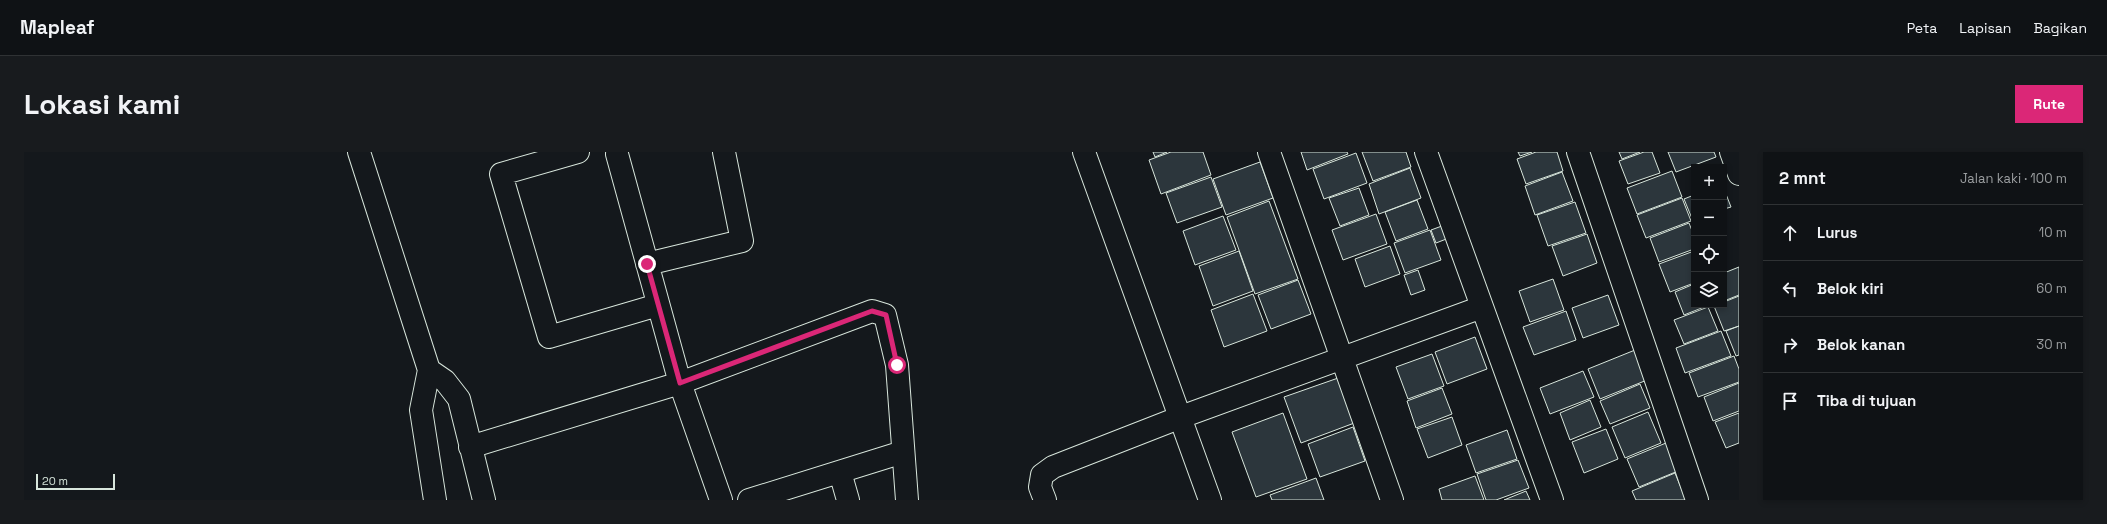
<!DOCTYPE html>
<html lang="id">
<head>
<meta charset="utf-8">
<style>
	:root { --surface:#0f1215; --page:#181b1e; --text:#f1f3f6; --muted:#9b9ea0; --line:#2f3234; --accent:#db2777 }
	body { margin:0; font-family:"Space Grotesk",sans-serif; background:var(--page); color:var(--text) }
	.controls { position:absolute; right:12px; top:12px; display:grid; overflow:hidden; border-radius:0px; box-shadow:0 2px 6px #0003 }
	.controls button { width:36px; height:36px; display:grid; place-items:center; padding:0; border:0; border-bottom:1px solid var(--line); background:var(--surface); color:var(--text); font:20px sans-serif }
	.scale { position:absolute; left:12px; bottom:10px; width:79px; box-sizing:border-box; padding-left:4px; border:2px solid #d8e6dc; border-top:0; font-size:11px; line-height:14px; white-space:nowrap; color:#d8e6dc; -webkit-text-stroke:3px #14181c; paint-order:stroke }
	.stop { position:absolute; width:12px; height:12px; margin:-9px; border:3px solid #db2777; border-radius:50%; background:#fff }
	.stop.end { background:#db2777; border-color:#fff; box-shadow:0 1px 4px #0008 }
	.list { margin:0; padding:0; list-style:none }
	h2 { display:flex; justify-content:space-between; align-items:center; height:52px; margin:0; padding:0 16px; font-size:17px }
	h2 small { font-size:13px; font-weight:400; color:var(--muted) }
	.list li { display:grid; grid-template-columns:26px 1fr auto; gap:12px; align-items:center; box-sizing:border-box; height:56px; padding:0 16px; border-top:1px solid var(--line) }
	.list b { display:block; font-size:15px; white-space:nowrap }
	.list em { font-size:13px; font-style:normal; color:var(--muted) }
	.icon { flex:none; width:22px; height:22px; fill:none; stroke:currentColor; stroke-width:2; stroke-linecap:round; stroke-linejoin:round }
	.map { position:relative; flex:none; width:1715px; height:348px; overflow:hidden; border-radius:0px }
	header { display:flex; align-items:center; gap:24px; box-sizing:border-box; height:56px; padding:0 20px; background:var(--surface); border-bottom:1px solid var(--line) }
	header strong { font-size:19px }
	nav { display:flex; gap:22px; margin-inline-start:auto; font-size:14px }
	.intro { display:flex; align-items:center; justify-content:space-between; box-sizing:border-box; height:96px; padding:0 24px }
	h1 { margin:0; font-size:28px }
	.button { padding:10px 18px; border-radius:0px; background:var(--accent); color:#fff; font-size:14px; font-weight:700 }
	main { display:flex; gap:24px; padding:0 24px }
	aside { flex:1; background:var(--surface); border-radius:0px; box-shadow:0 2px 6px #0003 }
	.map>svg:first-child { display:block }
	.building { fill:#2c363c; stroke:#d8e6dc }
	.lines { fill:none; stroke-linecap:round; stroke-linejoin:round }
	.minor-casing { stroke:#d8e6dc; stroke-width:24 }
	.minor { stroke:#14181c; stroke-width:22 }
	.route { stroke:#db2777; stroke-width:5 }
</style>
</head>
<body>
<header>
<strong>Mapleaf</strong>
<nav><a>Peta</a><a>Lapisan</a><a>Bagikan</a></nav>
</header>
<div class="intro"><h1>Lokasi kami</h1><a class="button">Rute</a></div>
<main>
<div class="map">
<svg width="1715" height="348" viewBox="0 0 1715 348">
	<rect width="100%" height="100%" fill="#14181c"/>
	<!-- building -->
	<path class="building" d="M1129,0H1143L1131,5Z
		M1147,0H1179L1187,23L1137,42L1125,8Z
		M1277,0H1323L1324,2L1283,18Z
		M1338,0H1382L1387,15L1349,29Z
		M1494,0H1508L1496,4Z
		M1512,0H1533L1539,19L1502,32L1493,7Z
		M1595,0H1616L1598,7Z
		M1620,0H1628L1636,21L1604,32L1595,9Z
		M1644,0H1690L1692,5L1652,20Z
		M1332,1L1343,31L1300,47L1289,17Z
		M1236,10L1249,46L1202,63L1189,27Z
		M1386,16L1397,46L1355,62L1345,32Z
		M1648,19L1658,45L1613,62L1603,36Z
		M1538,20L1549,49L1511,63L1501,34Z
		M1187,25L1198,55L1153,71L1142,41Z
		M1335,36L1345,63L1316,74L1305,46Z
		M1700,37L1707,55L1700,57Z
		M1670,43V69H1669L1660,47Z
		M1658,46L1667,69L1622,86L1613,63Z
		M1393,48L1404,77L1372,89L1361,60Z
		M1245,49L1274,127L1231,142L1203,65Z
		M1551,50L1562,81L1524,94L1513,63Z
		M1352,62L1363,92L1319,108L1308,78Z
		M1199,64L1212,98L1171,113L1159,79Z
		M1426,71L1430,84L1412,91L1407,78Z
		M1665,71L1670,84V97L1635,110L1626,86Z
		M1406,78L1417,108L1381,121L1370,91Z
		M1563,82L1573,111L1539,124L1528,94Z
		M1366,94L1376,122L1341,135L1331,107Z
		M1215,99L1229,139L1189,154L1175,114Z
		M1670,99V131L1646,140L1635,112Z
		M1715,115V143L1700,149V121Z
		M1394,118L1401,138L1387,143L1380,123Z
		M1529,127L1540,158L1506,170L1495,139Z
		M1274,128L1287,162L1247,177L1234,143Z
		M1670,132V153H1685L1660,163L1651,140Z
		M1229,142L1243,179L1200,195L1187,158Z
		M1584,143L1595,173L1559,186L1548,156Z
		M1715,144V174L1700,179L1690,154L1700,153V150Z
		M1684,155L1694,179L1660,192L1650,168Z
		M1542,159L1552,188L1510,203L1499,175Z
		M1715,174V203L1712,204L1702,179Z
		M1697,179L1707,204L1661,221L1652,196Z
		M1451,185L1463,217L1423,232L1411,200Z
		M1616,196L1628,226L1576,247L1564,217Z
		M1408,202L1420,234L1384,247L1372,215Z
		M1710,204L1715,217V230L1674,245L1665,221Z
		M1559,219L1570,245L1526,262L1516,236Z
		M1317,225L1333,270L1277,291L1260,245Z
		M1715,231V259L1689,269L1680,245Z
		M1616,232L1626,256L1586,272L1576,249Z
		M1418,236L1428,262L1392,276L1383,249Z
		M1566,248L1577,275L1546,288L1536,261Z
		M1624,260L1637,291L1601,306L1588,275Z
		M1259,261L1283,327L1232,345L1208,280Z
		M1715,261V291L1702,296L1691,270Z
		M1428,265L1438,293L1404,306L1393,277Z
		M1329,275L1341,309L1296,325L1284,292Z
		M1582,277L1594,307L1560,321L1548,290Z
		M1483,278L1493,307L1452,321L1442,293Z
		M1642,291L1654,319L1615,335L1603,307Z
		M1494,308L1505,336L1472,348H1462L1453,322Z
		M1651,321L1662,348H1612L1608,339Z
		M1451,324L1460,348H1418L1415,337Z
		M1292,326L1300,348H1248L1246,343Z
		M1502,339L1506,348H1480Z"/>
	<g class="lines">
		<!-- minor casing -->
		<g class="minor-casing">
			<path id="minor" d="M335,0L405,218L397,258L411,348
				M554,0L477,22L525,185L634,153
				M1060,0L1186,348
				M1245,0L1368,348
				M1402,0L1528,348
				M1554,0L1673,348
				M1707,0L1715,22
				M623,112L718,89L700,0
				M405,218L421,229L435,247L460,348
				M446,295L656,231L593,2
				M816,320L824,348
				M697,348L656,231L848,159L861,163L873,213L883,348
				M725,348L879,300
				M1021,348L1016,335L1018,323L1029,315L1157,265L1458,155"/>
		</g>
		<!-- minor -->
		<use href="#minor" class="minor"/>
	</g>
	<g class="lines">
		<!-- route -->
		<path class="route" d="M623,112L656,231L848,159L862,163L873,213"/>
	</g>
</svg>
<div class="controls">
<button>+</button>
<button>−</button>
<button><svg class="icon" aria-label="locate" viewBox="0 0 24 24"><circle cx="12" cy="12" r="6"/><path d="M12 2v4M12 18v4M2 12h4M18 12h4"/></svg></button>
<button><svg class="icon" aria-label="layers" viewBox="0 0 24 24"><path d="M12 4l9 5-9 5-9-5zM3 14l9 5 9-5"/></svg></button>
</div>
<div class="scale">20 m</div>
<div class="stop" style="left:873px;top:213px"></div>
<div class="stop end" style="left:623px;top:112px"></div>
</div>
<aside>
<h2>2 mnt<small>Jalan kaki · 100 m</small></h2>
<ul class="list">
<li><svg class="icon" aria-label="ahead" viewBox="0 0 24 24"><path d="M12 20V5M6 11l6-6 6 6"/></svg><div><b>Lurus</b></div><em>10 m</em></li>
<li><svg class="icon" aria-label="left" viewBox="0 0 24 24"><path d="M17 20v-9H6M10 6l-5 5 5 5"/></svg><div><b>Belok kiri</b></div><em>60 m</em></li>
<li><svg class="icon" aria-label="right" viewBox="0 0 24 24"><path d="M7 20v-9h11M14 6l5 5-5 5"/></svg><div><b>Belok kanan</b></div><em>30 m</em></li>
<li><svg class="icon" aria-label="arrive" viewBox="0 0 24 24"><path d="M6 21V4h12l-3 4 3 4H6"/></svg><div><b>Tiba di tujuan</b></div></li>
</ul>
</aside>
</main>
</body>
</html>
